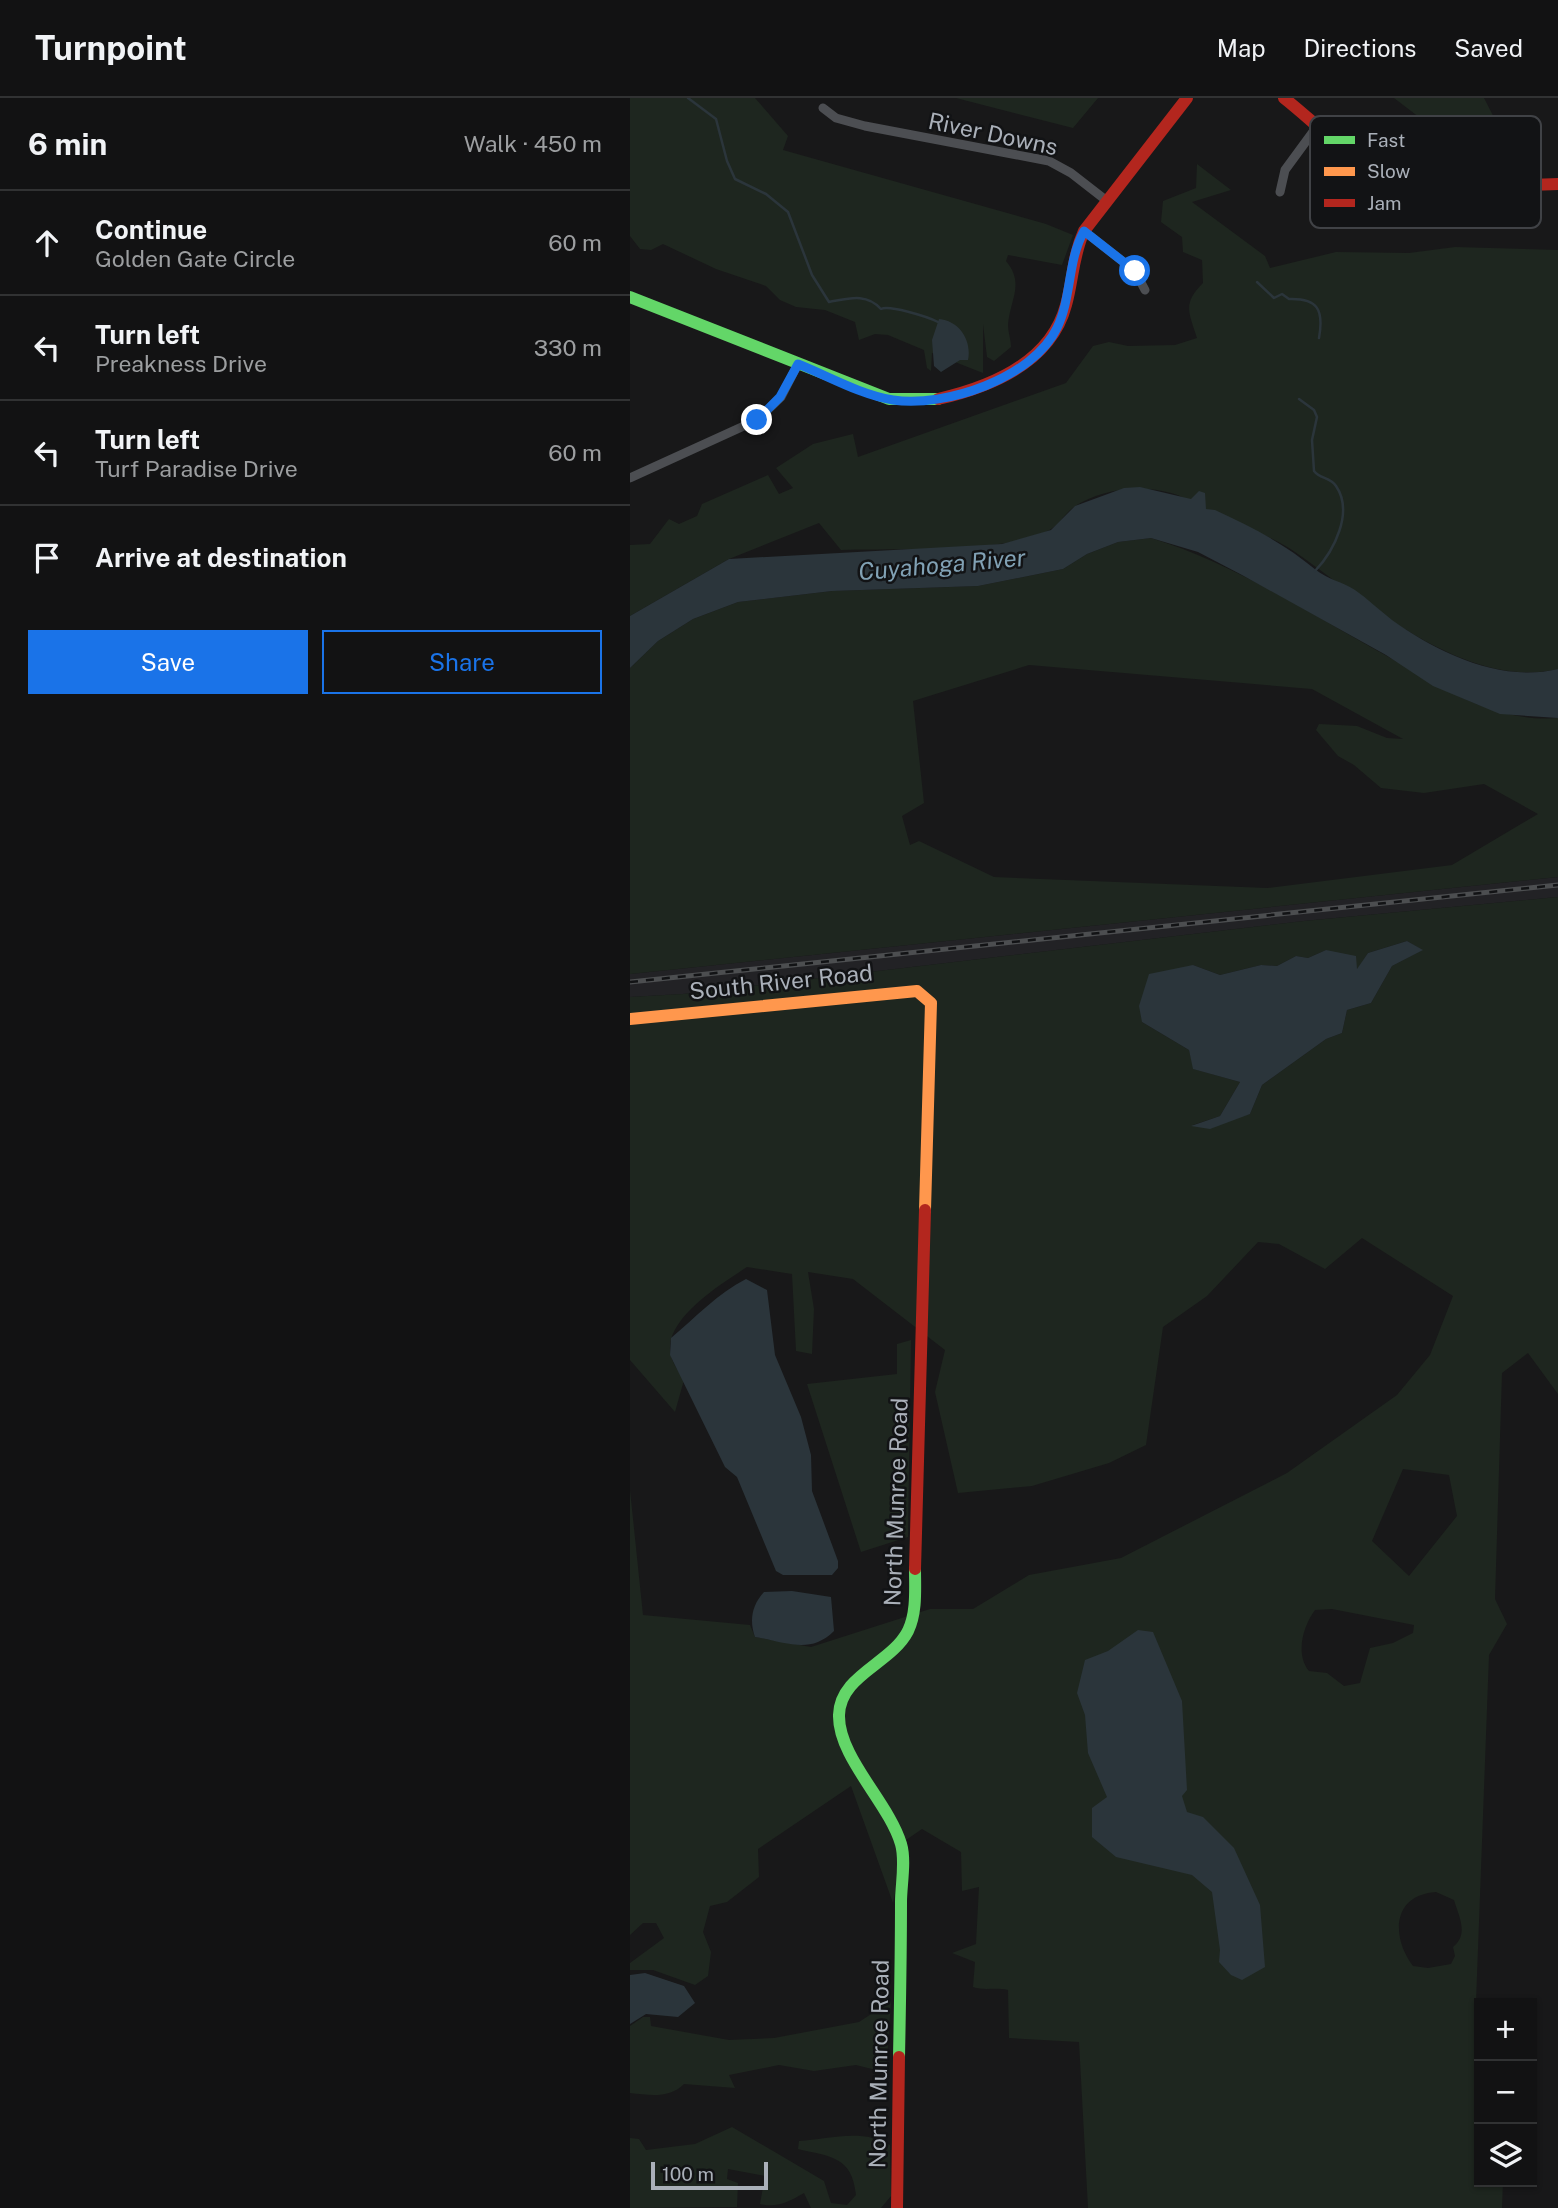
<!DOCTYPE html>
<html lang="en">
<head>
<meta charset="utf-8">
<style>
	:root { --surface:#121213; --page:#1f2021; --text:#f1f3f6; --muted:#9c9ea0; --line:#313233; --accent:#1a73e8 }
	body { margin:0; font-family:"Public Sans",sans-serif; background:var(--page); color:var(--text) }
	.controls { position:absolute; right:21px; bottom:21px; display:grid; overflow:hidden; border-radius:0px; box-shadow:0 2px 5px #0004 }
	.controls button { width:63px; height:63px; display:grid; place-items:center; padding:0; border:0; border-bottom:2px solid var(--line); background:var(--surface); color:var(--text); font:35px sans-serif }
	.scale { position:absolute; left:21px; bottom:18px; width:117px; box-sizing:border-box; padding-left:7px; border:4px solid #aab0b9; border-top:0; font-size:19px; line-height:24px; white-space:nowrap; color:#aab0b9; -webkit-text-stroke:5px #121315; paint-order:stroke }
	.stop { position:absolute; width:21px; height:21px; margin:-16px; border:5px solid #1a73e8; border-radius:50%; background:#fff }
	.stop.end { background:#1a73e8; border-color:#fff; box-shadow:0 2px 7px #0008 }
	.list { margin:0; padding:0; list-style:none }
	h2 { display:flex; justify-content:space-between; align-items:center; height:91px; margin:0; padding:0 28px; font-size:30px }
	h2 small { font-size:23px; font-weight:400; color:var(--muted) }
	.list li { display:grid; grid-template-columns:46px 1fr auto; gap:21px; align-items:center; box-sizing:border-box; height:105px; padding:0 28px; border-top:2px solid var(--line) }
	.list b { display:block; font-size:26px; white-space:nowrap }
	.list p { margin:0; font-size:23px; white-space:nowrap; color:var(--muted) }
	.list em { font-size:23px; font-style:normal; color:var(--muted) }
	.actions { display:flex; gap:14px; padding:21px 28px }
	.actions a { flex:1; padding:16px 0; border:2px solid var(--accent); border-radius:0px; text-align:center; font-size:24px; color:var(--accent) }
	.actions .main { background:var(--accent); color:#fff }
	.icon { flex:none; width:38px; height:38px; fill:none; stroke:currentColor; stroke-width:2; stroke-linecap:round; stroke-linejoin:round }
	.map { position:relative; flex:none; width:928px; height:2110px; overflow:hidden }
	header { display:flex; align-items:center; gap:42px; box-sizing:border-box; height:98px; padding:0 35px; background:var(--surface); border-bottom:2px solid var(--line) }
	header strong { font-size:33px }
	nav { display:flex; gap:38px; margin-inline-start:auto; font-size:24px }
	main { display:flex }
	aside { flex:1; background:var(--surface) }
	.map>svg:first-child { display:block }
	.built { fill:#222225 }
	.green { fill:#1e261f; fill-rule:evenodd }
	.water { fill:#2b353b }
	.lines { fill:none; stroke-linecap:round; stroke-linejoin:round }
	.stream { stroke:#2b353b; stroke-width:2.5 }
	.street { stroke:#4c4e52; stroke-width:9 }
	.fast { stroke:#63d668; stroke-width:12 }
	.slow { stroke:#ff974d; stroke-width:12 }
	.jam { stroke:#b3261e; stroke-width:12 }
	.rail-casing { stroke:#4c4e50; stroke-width:5 }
	.rail { stroke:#121315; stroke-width:2.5; stroke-dasharray:8; stroke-linecap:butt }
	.route { stroke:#1a73e8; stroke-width:9 }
	.labels { text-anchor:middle; stroke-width:5; stroke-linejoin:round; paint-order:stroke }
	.street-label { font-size:23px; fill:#aab0b9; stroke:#121315 }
	.water-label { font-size:24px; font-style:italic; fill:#81a1b4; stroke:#121315 }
	.key { fill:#121315; stroke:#404246; stroke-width:2 }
	.key-label { font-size:19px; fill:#aab0b9 }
</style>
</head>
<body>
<header>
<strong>Turnpoint</strong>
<nav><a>Map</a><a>Directions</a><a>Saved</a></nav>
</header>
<main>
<aside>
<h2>6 min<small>Walk · 450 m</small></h2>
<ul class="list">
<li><svg class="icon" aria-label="ahead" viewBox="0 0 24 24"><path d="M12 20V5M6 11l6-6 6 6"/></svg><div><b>Continue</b><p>Golden Gate Circle</p></div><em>60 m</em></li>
<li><svg class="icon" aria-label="left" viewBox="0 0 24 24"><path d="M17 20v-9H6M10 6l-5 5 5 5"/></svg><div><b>Turn left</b><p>Preakness Drive</p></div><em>330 m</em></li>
<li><svg class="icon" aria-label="left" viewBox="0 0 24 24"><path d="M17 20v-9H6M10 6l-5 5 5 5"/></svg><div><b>Turn left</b><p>Turf Paradise Drive</p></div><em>60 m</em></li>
<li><svg class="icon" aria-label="arrive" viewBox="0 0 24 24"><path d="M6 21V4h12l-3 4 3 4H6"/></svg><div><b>Arrive at destination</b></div></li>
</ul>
<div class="actions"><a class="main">Save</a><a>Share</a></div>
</aside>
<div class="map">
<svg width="928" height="2110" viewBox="0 0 928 2110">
	<rect width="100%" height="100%" fill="#181819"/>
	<!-- built -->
	<path class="built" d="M928,779V799L674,823L53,896L0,899V876Z"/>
	<!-- green -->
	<path class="green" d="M0,0H125L158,38L153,52L416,126L443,137L432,167L378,157L376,163C395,186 380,201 378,227C378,234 381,242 381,249L364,263L357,259L353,226V275L302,255L301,273L297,270L294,252L258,237L245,236L229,242L225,224L195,212L166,209L150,202L136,188L86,171L33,146L21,152L10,151L0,138Z
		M326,0H468L443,30Z
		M764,0H854L893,76L817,74L815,39Z
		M567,66L601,92L562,104L635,158L640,170L706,154L779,155L825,149L928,152V571C836,593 734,502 665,454C642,438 613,429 588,417C571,409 559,400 541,395C511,386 469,391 444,409C435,415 430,426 421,431C382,456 261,450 211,452L189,425L99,461L0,518V447L20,446L39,421L49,426L67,418L72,406L138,377L149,396L163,390L146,370L183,346L223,336L228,359L436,285L463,248L479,244L498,248L545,247L567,240C559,214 552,206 573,185L572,162L553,154L552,139L531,124L533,103L566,90Z
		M521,440C602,465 673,511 746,552C804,584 858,625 928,620V779L0,876V570L28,543L63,521L108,504L202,493L348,488L433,471L457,456L488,444ZM399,567L682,591L773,641L757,640L727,628L689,626L686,632L708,658L724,667L751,690L794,695L854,686L908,716L822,767L637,790L364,779L289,743L280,747L272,718L294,705L283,603Z
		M928,799V1296L898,1255L872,1275L865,1501L877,1526L859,1557L845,1931L849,1932V2084H873L872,2110H458L449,1944L379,1940L378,1892C365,1889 355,1893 343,1889L345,1864L322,1855L346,1846L349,1789L332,1793L331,1754L292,1731L276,1742L263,1805L221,1688L128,1751L129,1779L97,1804L80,1808L73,1834L81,1854L78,1878L65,1887L23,1872H0V1865L34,1840L26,1825H13L0,1837V1392L13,1517L120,1527L125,1539L181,1549L300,1511H343L399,1477L491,1460L657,1375L767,1297L800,1257L823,1198L732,1140L695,1171L649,1146L628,1144L577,1198L533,1229L516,1347L479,1365L402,1388L328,1395L305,1294L315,1252L223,1181L178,1174L184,1211L182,1256L166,1253L162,1176L117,1169C93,1185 31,1222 41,1258C43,1266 50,1275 54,1282L45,1314L0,1262V899L53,896L674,823ZM777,843L792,852L762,868L741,905L717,912L712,935L696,941L632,987L620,1016L563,1027L590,1018L610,984L564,971L559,952L512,924L563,867L590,877L631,867L647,868L666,858L678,860L696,852L727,872L738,855ZM773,1371L819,1377L827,1418L779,1478L742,1443ZM702,1511L784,1527L783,1535L763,1545L740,1550L730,1585L714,1588L697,1575L679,1573C665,1556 673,1528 685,1512ZM806,1794L824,1802C829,1819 839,1836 823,1849L825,1858L821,1866L798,1870L783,1868C761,1839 762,1797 806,1794Z
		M281,1242L278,1439L231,1454L177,1286L267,1276V1246Z
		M261,1903L257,1963L250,1973L226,1967L184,1973L149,1967L99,1977L105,1990L54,1986C39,2001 19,1997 0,1995V1928L13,1919H20L21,1928L99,1942L144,1940L229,1924Z
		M102,2029L194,2083L201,2105L217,2107L226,2097C222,2058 201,2059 168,2051L169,2043C198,2041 233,2030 260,2047L261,2098L251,2110H181L174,2095C158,2104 148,2110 130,2106L135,2078L98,2071L97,2081L108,2085L107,2109L0,2110V2040L9,2041L16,2052L65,2046Z"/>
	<!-- water -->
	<path class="water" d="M309,221C330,223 342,243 338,262H330L311,274L304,268L302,242Z
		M510,389L561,401L569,393L575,395L576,411L585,412C622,429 655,446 686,472C697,481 713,484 725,492C738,501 749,512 762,522C808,555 871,585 928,571V620L870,616L803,588L756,557L612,477L568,454L521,440L488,444L457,456L433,471L348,488L202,493L108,504L63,521L28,543L0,570V518L99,461L372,446L421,432L445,408L494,390Z
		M777,843L793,852L762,868L741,905L717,912L712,935L696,941L632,987L620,1016L580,1031L561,1028L590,1018L610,984L563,971L559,952L512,924L509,908L519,876L563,867L590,877L631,867L647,868L666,858L678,860L696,852L726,858L727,871L738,855Z
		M116,1181L137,1192L145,1257L171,1319L181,1357L182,1393L208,1463V1470L202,1477H153L146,1473L107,1379L95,1369L40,1257L41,1240C66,1219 88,1195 116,1181Z
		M162,1493L201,1499L204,1533C180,1557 156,1544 125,1539C119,1522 122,1507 134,1494Z
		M508,1532L523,1534L552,1603L557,1692L552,1698L557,1714L573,1719L604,1750L630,1807L635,1869L612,1882L601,1877L589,1864L590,1852L582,1794L562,1777L486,1759L462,1739V1710L477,1699L458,1655L455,1617L447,1595L455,1562L478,1553Z
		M15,1875L54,1888L65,1905L48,1919L16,1916L0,1926V1877Z"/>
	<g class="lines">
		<!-- stream -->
		<path class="stream" d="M58,0L86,21L97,63L105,81L136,96L158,114L182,177L199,204C217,201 236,194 251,211C259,207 296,218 308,224
			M627,184L644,200L652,196L659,201C688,200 694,212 689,240
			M669,301L684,312L687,319L682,342L684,373C690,381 700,379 706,388C724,414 704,453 685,473"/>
		<!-- street -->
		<path class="street" d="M193,10L206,20L235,28L419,63L441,75L477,103
			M650,94L655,72L688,27
			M454,133L505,173L515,192
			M0,380L127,322L151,299L168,266"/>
		<!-- fast -->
		<path class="fast" d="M0,199L259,301H308
			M269,1959C270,1908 271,1856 271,1804C271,1787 276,1763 271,1746C259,1705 208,1659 209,1617C210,1577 261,1566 278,1533C287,1514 285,1491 285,1471"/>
		<!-- slow -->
		<path class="slow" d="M0,921L287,893L301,905L295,1112"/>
		<!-- jam -->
		<path class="jam" d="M654,0C687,26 718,60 758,76C809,97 874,87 928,86
			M308,301C361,289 421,264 436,207C443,182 443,157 454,133L557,0
			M285,1471L295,1112
			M267,2110L269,1959"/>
		<!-- rail casing -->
		<g class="rail-casing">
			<path id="rail" d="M0,884L928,787"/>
		</g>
		<!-- rail -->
		<use href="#rail" class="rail"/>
	</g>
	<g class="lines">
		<!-- route -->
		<path class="route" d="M127,322L150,299L168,266C198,278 231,297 263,302C315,310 403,280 427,230C442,199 437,164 454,133L505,173"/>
	</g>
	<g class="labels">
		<!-- street labels -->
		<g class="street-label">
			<text transform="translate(363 36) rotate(12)" y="8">River Downs</text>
			<text transform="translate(151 884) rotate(-6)" y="8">South River Road</text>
			<text transform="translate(266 1404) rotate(-88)" y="8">North Munroe Road</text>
			<text transform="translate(249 1966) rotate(-89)" y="8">North Munroe Road</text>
		</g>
		<!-- water labels -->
		<g class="water-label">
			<text transform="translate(312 467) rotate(-5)" y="8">Cuyahoga River</text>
		</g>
	</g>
	<!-- legend -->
	<rect x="680" y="18" width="231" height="112" rx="10" class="key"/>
	<rect x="694" y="38" width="31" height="8" fill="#63d668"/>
	<rect x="694" y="69" width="31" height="9" fill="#ff974d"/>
	<rect x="694" y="101" width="31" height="8" fill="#b3261e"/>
	<g class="key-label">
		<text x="737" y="49">Fast</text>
		<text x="737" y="80">Slow</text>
		<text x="737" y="112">Jam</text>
	</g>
</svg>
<div class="controls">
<button>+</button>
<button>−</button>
<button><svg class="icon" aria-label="layers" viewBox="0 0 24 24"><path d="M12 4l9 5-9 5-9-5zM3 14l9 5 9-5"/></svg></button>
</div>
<div class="scale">100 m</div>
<div class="stop" style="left:505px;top:173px"></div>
<div class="stop end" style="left:127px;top:322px"></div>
</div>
</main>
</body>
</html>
